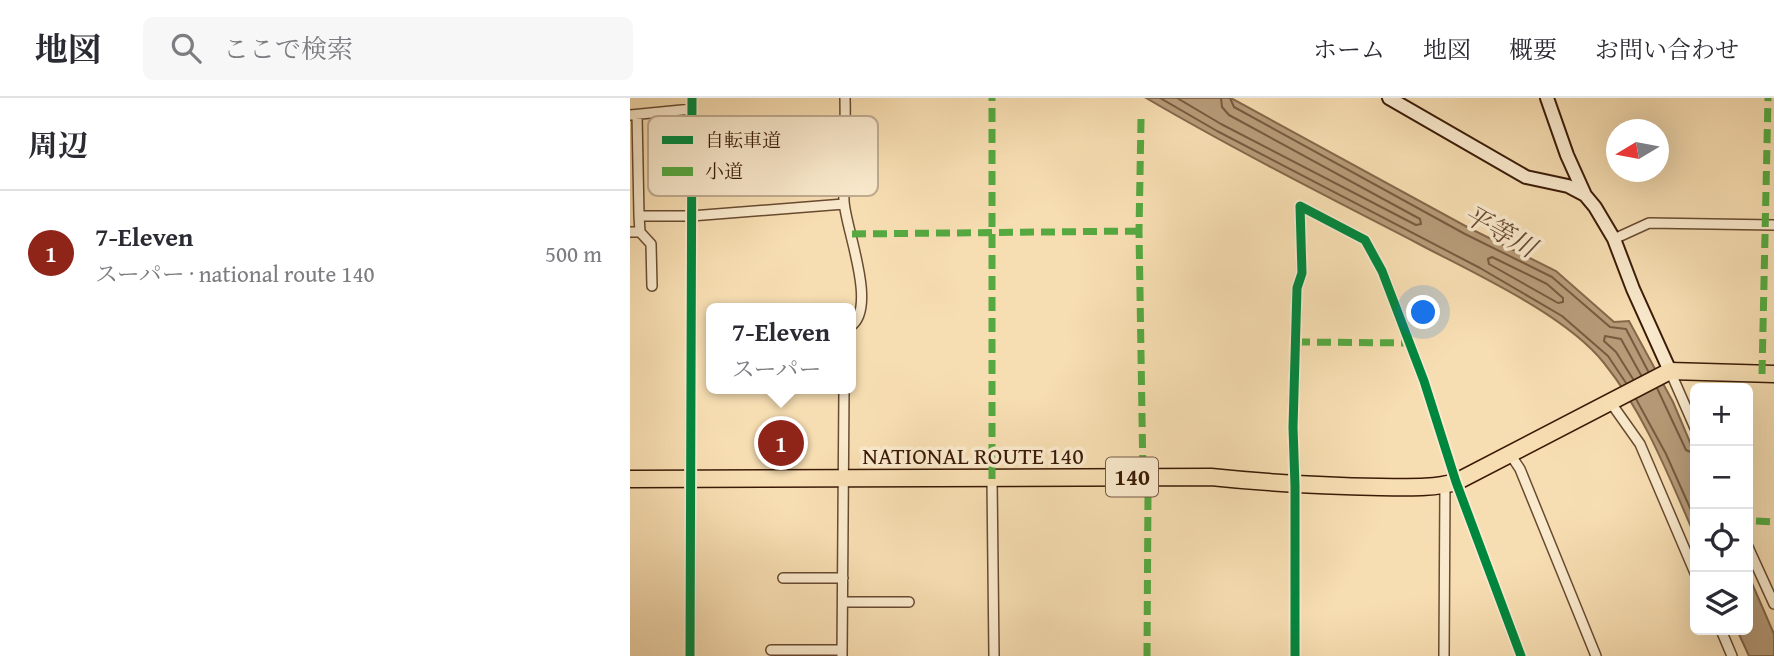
<!DOCTYPE html>
<html lang="ja">
<head>
<meta charset="utf-8">
<style>
	:root { --surface:#fff; --page:#f7f7f7; --text:#2b2b33; --muted:#7c7c81; --line:#e1e1e2; --accent:#8f2418 }
	body { margin:0; font-family:"Gentium Book Plus","Noto Serif JP",serif; background:var(--page); color:var(--text) }
	.controls { position:absolute; right:21px; bottom:21px; display:grid; overflow:hidden; border-radius:10px; box-shadow:0 7px 28px #0002 }
	.controls button { width:63px; height:63px; display:grid; place-items:center; padding:0; border:0; border-bottom:2px solid var(--line); background:var(--surface); color:var(--text); font:35px sans-serif }
	.compass { position:absolute; left:976px; top:21px; width:63px; height:63px; border-radius:50%; background:var(--surface); box-shadow:0 7px 28px #0002; rotate:260deg }
	.you { position:absolute; left:794px; top:215px; width:24px; height:24px; margin:-18px; border:5px solid #fff; border-radius:50%; background:#1a73e8; box-shadow:0 0 0 10px #1a73e833 }
	.badge { display:grid; place-items:center; width:46px; height:46px; border-radius:50%; background:var(--accent); color:#fff; font-size:23px; font-weight:700 }
	.pin { position:absolute; translate:-50% -50%; border:4px solid #fff; box-shadow:0 2px 7px #0006 }
	.popup { position:absolute; left:76px; top:205px; width:150px; height:91px; box-sizing:border-box; display:grid; place-content:center; border-radius:10px; background:var(--surface); filter:drop-shadow(0 2px 5px #0005); font-size:23px; white-space:nowrap; color:var(--muted) }
	.popup b { font-size:26px; color:var(--text) }
	.popup::after { content:''; position:absolute; left:50%; top:100%; margin-left:-14px; border:14px solid transparent; border-top-color:var(--surface) }
	.list { margin:0; padding:0; list-style:none }
	h2 { display:flex; justify-content:space-between; align-items:center; height:91px; margin:0; padding:0 28px; font-size:30px }
	h2 small { font-size:23px; font-weight:400; color:var(--muted) }
	.list li { display:grid; grid-template-columns:46px 1fr auto; gap:21px; align-items:center; box-sizing:border-box; height:126px; padding:0 28px; border-top:2px solid var(--line) }
	.list b { display:block; font-size:26px; white-space:nowrap }
	.list p { margin:0; font-size:23px; white-space:nowrap; color:var(--muted) }
	.list em { font-size:23px; font-style:normal; color:var(--muted) }
	.icon { flex:none; width:38px; height:38px; fill:none; stroke:currentColor; stroke-width:2; stroke-linecap:round; stroke-linejoin:round }
	.map { position:relative; flex:none; width:1144px; height:558px; overflow:hidden }
	header { display:flex; align-items:center; gap:42px; box-sizing:border-box; height:98px; padding:0 35px; background:var(--surface); border-bottom:2px solid var(--line) }
	header strong { font-size:33px }
	nav { display:flex; gap:38px; margin-inline-start:auto; font-size:24px }
	.search { width:490px; height:63px; background:var(--page); display:flex; align-items:center; gap:18px; box-sizing:border-box; padding:0 24px; border-radius:10px; color:var(--muted); font-size:26px }
	main { display:flex }
	aside { flex:1; background:var(--surface) }
	.map>svg:first-child { display:block }
	.water { fill:#b79b78; stroke:#85674a; stroke-width:2 }
	.lines { fill:none; stroke-linecap:round; stroke-linejoin:round }
	.shore { stroke:#785a3f; stroke-width:2 }
	.street-casing { stroke:#694b31; stroke-width:12 }
	.secondary-casing { stroke:#3a1a06; stroke-width:16 }
	.highway-casing { stroke:#3a1a06; stroke-width:19 }
	.street { stroke:#faeacd; stroke-width:9 }
	.secondary { stroke:#faeacd; stroke-width:12 }
	.highway { stroke:#f7deb2; stroke-width:16 }
	.quiet { stroke:#55a940; stroke-width:7; stroke-dasharray:14 7; stroke-linecap:butt }
	.cycleway-casing { stroke:#faeacd; stroke-width:13 }
	.cycleway { stroke:#00873e; stroke-width:9 }
	.labels { text-anchor:middle; stroke-width:7; stroke-linejoin:round; paint-order:stroke }
	.shield { fill:#faeacd; stroke:#745842; stroke-width:2 }
	.shield-label { font-size:23px; font-weight:bold; fill:#3a1a06 }
	.street-label { font-size:24px; fill:#3a1a06; stroke:#faeacd }
	.water-label { font-size:26px; font-style:italic; fill:#66472e; stroke:#faeacd }
	.key { fill:#faeacd; stroke:#c0ac91; stroke-width:2 }
	.key-label { font-size:19px; fill:#3a1a06 }
</style>
</head>
<body>
<header>
<strong>地図</strong>
<div class="search"><svg class="icon" aria-label="search" viewBox="0 0 24 24"><circle cx="10" cy="10" r="6"/><path d="M15 15l6 6"/></svg>ここで検索</div>
<nav><a>ホーム</a><a>地図</a><a>概要</a><a>お問い合わせ</a></nav>
</header>
<main>
<aside>
<h2>周辺<small></small></h2>
<ul class="list">
<li><span class="badge">1</span><div><b>7-Eleven</b><p>スーパー · national route 140</p></div><em>500 m</em></li>
</ul>
</aside>
<div class="map">
<svg width="1144" height="558" viewBox="0 0 1144 558">
	<rect width="100%" height="100%" fill="#f7deb2"/>
	<filter id="stains"><feTurbulence type="fractalNoise" baseFrequency=".00286" numOctaves="4"/><feColorMatrix values="0 0 0 0 .2 0 0 0 0 .09 0 0 0 0 .02 0 0 0 .5 -.17"/></filter>
	<radialGradient id="worn" r=".72"><stop offset=".6" stop-color="#630" stop-opacity="0"/><stop offset="1" stop-color="#630" stop-opacity=".3"/></radialGradient>
	<!-- water -->
	<path class="water" d="M516,0H601L839,130L926,173L984,224L999,223L1043,304L1065,356V438C1039,379 1015,316 974,265C935,216 843,175 787,145C696,98 605,52 516,0Z
		M1118,476L1144,536V558H1119L1107,532H1118Z"/>
	<g class="lines">
		<!-- shore -->
		<path class="shore" d="M530,0L587,33L850,170L932,218L978,258L996,285
			M547,0L591,26L786,127L791,126L790,121L599,17L592,9L591,0
			M600,0L604,9L835,136L922,179L980,229L996,231L1018,273
			M862,159L917,186L933,200V204L928,205L859,166L858,161Z
			M1003,281L986,254L974,243L975,238L991,241L1011,277
			M1027,290L1056,352L1065,356
			M1006,301L1036,356L1065,421"/>
		<!-- street casing -->
		<g class="street-casing">
			<path id="street" d="M215,0C216,34 213,69 214,103C215,129 248,209 221,228
				M0,17L62,11
				M7,17L9,118
				M0,134H10L9,118H61L214,106
				M10,134L21,146L22,188
				M984,141L1019,125L1144,127
				M1040,273L1065,330
				M981,305L1010,346L1065,475
				M880,356L890,371L966,558
				M362,381L364,558
				M1118,449L1144,506
				M153,480H213
				M213,504H279
				M1091,532L1102,558
				M141,552H212
				M60,558L62,0
				M212,558L214,291
				M665,558V388L663,329L667,190L672,175L670,108L735,142L752,173L794,283L826,384L891,558
				M814,558L815,387"/>
		</g>
		<!-- secondary casing -->
		<g class="secondary-casing">
			<path id="secondary" d="M759,0L896,79L938,88L955,97
				M917,0L937,57L955,97L965,109L984,141L1003,191L1040,273"/>
		</g>
		<!-- highway casing -->
		<g class="highway-casing">
			<path id="highway" d="M0,381L581,379C638,385 693,388 750,389C775,389 802,391 826,384L1040,273L1144,276"/>
		</g>
		<!-- street -->
		<use href="#street" class="street"/>
		<!-- secondary -->
		<use href="#secondary" class="secondary"/>
		<!-- highway -->
		<use href="#highway" class="highway"/>
		<!-- quiet -->
		<path class="quiet" d="M511,21L509,133L513,379L518,393L517,558
			M222,136L509,133
			M666,244L780,245
			M1132,276L1138,0
			M362,381V0
			M1126,423L1144,424"/>
		<!-- cycleway casing -->
		<g class="cycleway-casing">
			<path id="cycleway" d="M60,558L62,0
				M665,558V388L663,329L667,190L672,175L670,108L735,142L752,173L794,283L826,384L891,558"/>
		</g>
		<!-- cycleway -->
		<use href="#cycleway" class="cycleway"/>
	</g>
	<g class="labels">
		<!-- shield labels -->
		<rect class="shield" x="476" y="359.5" width="52" height="39" rx="5"/>
		<g class="shield-label">
			<text x="502" y="387">140</text>
		</g>
		<!-- street labels -->
		<g class="street-label">
			<text x="343" y="366">NATIONAL ROUTE 140</text>
		</g>
		<!-- water labels -->
		<g class="water-label">
			<text transform="translate(870 133) rotate(29)" y="9">平等川</text>
		</g>
	</g>
	<!-- legend -->
	<rect x="18" y="18" width="230" height="80" rx="10" class="key"/>
	<rect x="32" y="38" width="31" height="8" fill="#00873e"/>
	<rect x="32" y="69" width="31" height="9" fill="#55a940"/>
	<g class="key-label">
		<text x="75" y="49">自転車道</text>
		<text x="75" y="80">小道</text>
	</g>
	<rect width="100%" height="100%" filter="url(#stains)"/>
	<rect width="100%" height="100%" fill="url(#worn)"/>
</svg>
<div class="controls">
<button>+</button>
<button>−</button>
<button><svg class="icon" aria-label="locate" viewBox="0 0 24 24"><circle cx="12" cy="12" r="6"/><path d="M12 2v4M12 18v4M2 12h4M18 12h4"/></svg></button>
<button><svg class="icon" aria-label="layers" viewBox="0 0 24 24"><path d="M12 4l9 5-9 5-9-5zM3 14l9 5 9-5"/></svg></button>
</div>
<svg class="compass" viewBox="-18 -18 36 36"><path d="M0-13l5 13h-10z" fill="#e53935"/><path d="M0 13l5-13h-10z" fill="#7c7c81"/></svg>
<div class="you"></div>
<div class="pin badge" style="left:151px;top:345px">1</div>
<div class="popup"><b>7-Eleven</b>スーパー</div>
</div>
</main>
</body>
</html>
